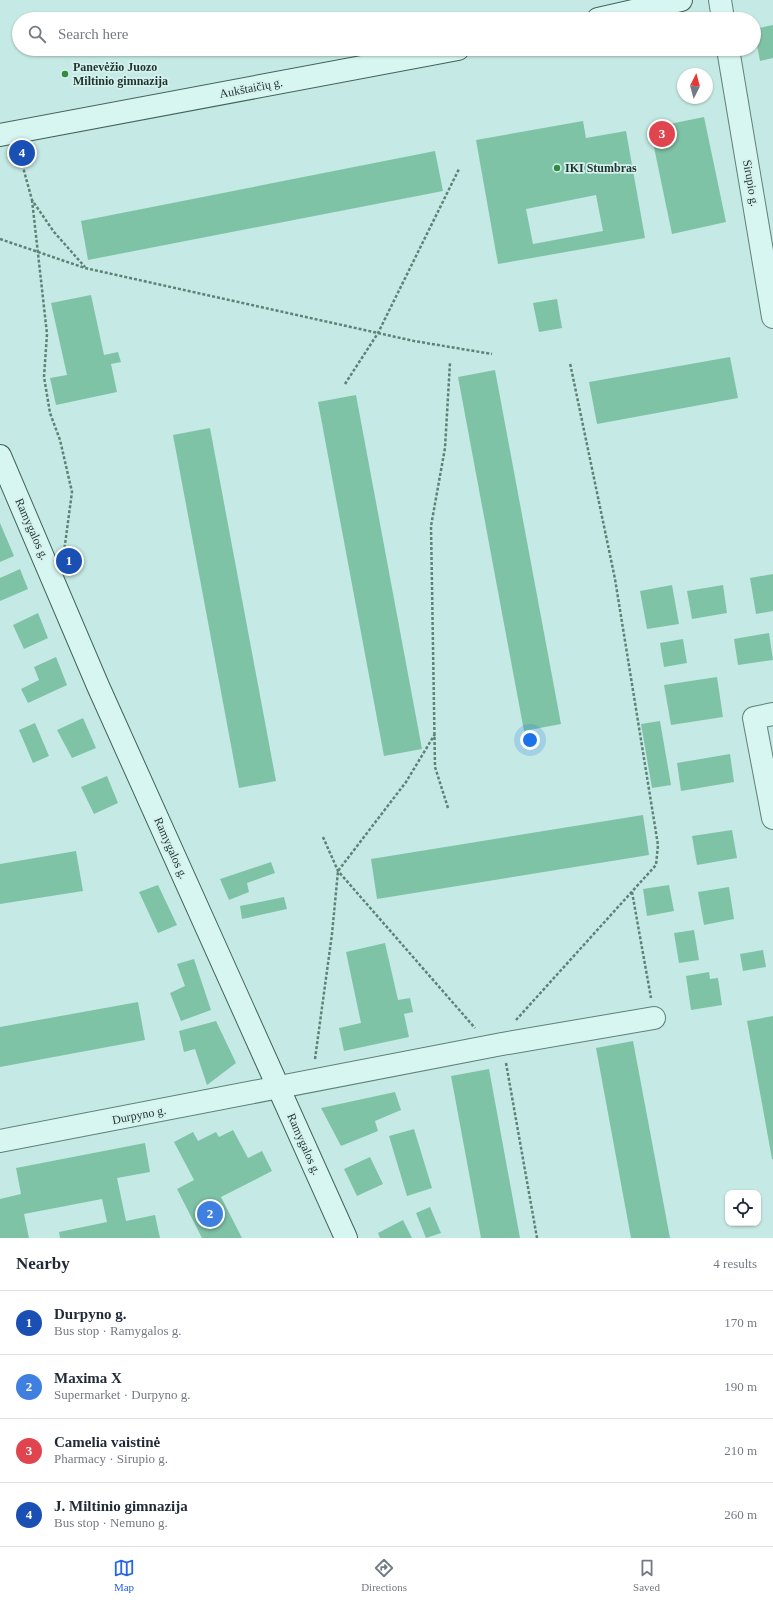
<!DOCTYPE html>
<html lang="en">
<head>
<meta charset="utf-8">
<style>
	:root { --surface:#fff; --page:#f6f6f7; --text:#1f2937; --muted:#747a83; --line:#e0e1e3; --accent:#2563eb }
	body { margin:0; font-family:Georgia,serif; background:var(--page); color:var(--text) }
	.controls { position:absolute; right:12px; bottom:12px; display:grid; overflow:hidden; border-radius:8px; box-shadow:0 1px 3px #0004 }
	.controls button { width:36px; height:36px; display:grid; place-items:center; padding:0; border:0; border-bottom:1px solid var(--line); background:var(--surface); color:var(--text); font:20px sans-serif }
	.compass { position:absolute; left:677px; top:68px; width:36px; height:36px; border-radius:50%; background:var(--surface); box-shadow:0 1px 3px #0004; rotate:6deg }
	.you { position:absolute; left:530px; top:740px; width:14px; height:14px; margin:-10px; border:3px solid #fff; border-radius:50%; background:#1a73e8; box-shadow:0 0 0 6px #1a73e833 }
	.badge { display:grid; place-items:center; width:26px; height:26px; border-radius:50%; background:var(--accent); color:#fff; font-size:13px; font-weight:700 }
	.pin { position:absolute; translate:-50% -50%; border:2px solid #fff; box-shadow:0 1px 4px #0006 }
	.list { margin:0; padding:0; list-style:none }
	h2 { display:flex; justify-content:space-between; align-items:center; height:52px; margin:0; padding:0 16px; font-size:17px }
	h2 small { font-size:13px; font-weight:400; color:var(--muted) }
	.list li { display:grid; grid-template-columns:26px 1fr auto; gap:12px; align-items:center; box-sizing:border-box; height:64px; padding:0 16px; border-top:1px solid var(--line) }
	.list b { display:block; font-size:15px; white-space:nowrap }
	.list p { margin:0; font-size:13px; white-space:nowrap; color:var(--muted) }
	.list em { font-size:13px; font-style:normal; color:var(--muted) }
	.icon { flex:none; width:22px; height:22px; fill:none; stroke:currentColor; stroke-width:2; stroke-linecap:round; stroke-linejoin:round }
	.map { position:relative; flex:none; width:773px; height:1238px; overflow:hidden }
	.search { position:absolute; background:var(--surface); box-shadow:0 1px 3px #0004; left:12px; right:12px; top:12px; height:44px; display:flex; align-items:center; gap:10px; box-sizing:border-box; padding:0 14px; border-radius:22px; color:var(--muted); font-size:15px }
	.sheet { height:308px; background:var(--surface) }
	nav { display:flex; justify-content:space-around; align-items:center; box-sizing:border-box; height:56px; border-top:1px solid var(--line); background:var(--surface); font-size:11px; color:var(--muted) }
	nav a { display:grid; justify-items:center; gap:2px }
	nav .on { color:var(--accent) }
	.map>svg:first-child { display:block }
	.building { fill:#7fc3a7; fill-rule:evenodd }
	.lines { fill:none; stroke-linecap:round; stroke-linejoin:round }
	.minor-casing { stroke:#5d8277; stroke-width:24 }
	.secondary-casing { stroke:#406458; stroke-width:24 }
	.path { stroke:#5d8277; stroke-width:2.5; stroke-dasharray:3 2; stroke-linecap:butt }
	.minor { stroke:#d7f5f1; stroke-width:22 }
	.secondary { stroke:#d7f5f1; stroke-width:22 }
	.poi-dot { fill:#338b41; stroke:#d4f1ee; stroke-width:1.5 }
	.labels { text-anchor:middle; stroke-width:3.5; stroke-linejoin:round; paint-order:stroke }
	.poi-label { font-size:12px; font-weight:bold; fill:#1f342d; stroke:#d4f1ee; text-anchor:start }
	.street-label { font-size:12px; fill:#1f342d; stroke:#d4f1ee }
</style>
</head>
<body>
<div class="map">
<svg width="773" height="1238" viewBox="0 0 773 1238">
	<rect width="100%" height="100%" fill="#c5e9e4"/>
	<!-- building -->
	<path class="building" d="M773,25V58L760,61L754,29Z
		M704,117L726,222L672,234L650,128Z
		M583,121L586,138L626,131L645,238L498,264L476,140ZM596,195L603,231L533,244L526,209Z
		M435,151L443,191L88,260L81,221Z
		M91,295L104,355L118,352L121,362L111,364L117,392L56,405L50,378L67,375L51,303Z
		M557,299L562,328L539,332L533,303Z
		M730,357L738,398L597,424L589,382Z
		M495,370L561,724L524,731L458,377Z
		M356,395L422,749L384,756L318,402Z
		M210,428L276,781L239,788L173,435Z
		M0,523L14,556L0,562Z
		M20,569L28,589L0,601V578Z
		M773,574V611L756,614L750,578Z
		M672,585L679,624L647,629L640,591Z
		M723,585L727,613L692,619L687,591Z
		M38,613L48,638L24,649L13,625Z
		M769,633L773,660L738,665L734,639Z
		M683,639L687,663L664,667L660,643Z
		M56,657L67,685L28,703L21,689L39,680L34,667Z
		M717,677L723,717L671,725L664,685Z
		M83,718L96,748L72,758L57,730Z
		M660,721L671,785L652,788L641,724Z
		M35,723L49,756L33,763L19,730Z
		M730,754L734,782L681,791L677,763Z
		M107,776L118,803L94,814L81,787Z
		M643,815L649,855L377,899L371,859Z
		M732,830L737,858L697,865L692,836Z
		M76,851L83,891L0,904V864Z
		M271,862L275,873L247,883L249,892L229,900L220,879Z
		M158,885L177,925L158,933L139,892Z
		M669,885L674,911L647,916L643,889Z
		M729,887L734,919L704,925L698,892Z
		M284,897L287,909L242,919L240,906Z
		M694,930L699,960L679,963L674,933Z
		M385,943L398,1000L410,998L413,1012L404,1014L409,1037L344,1051L339,1028L361,1023L346,952Z
		M763,950L766,967L743,971L740,954Z
		M194,959L211,1010L181,1021L170,993L185,986L177,964Z
		M709,972L710,979L718,978L722,1005L691,1010L686,976Z
		M138,1002L145,1040L0,1067V1027Z
		M773,1016V1159H772L747,1021Z
		M216,1021L236,1063L207,1085L195,1049L184,1052L179,1031Z
		M633,1041L670,1238H631L596,1048Z
		M489,1069L520,1238H481L451,1076Z
		M395,1092L401,1110L375,1121L378,1131L341,1146L321,1108Z
		M414,1129L432,1188L407,1196L389,1136Z
		M233,1130L248,1158L262,1151L272,1171L221,1197L242,1238H202L177,1189L194,1180L174,1142L193,1132L198,1141L216,1132L219,1137Z
		M145,1143L150,1172L117,1178L126,1221L155,1215L160,1238H60L59,1232L107,1222L102,1199L24,1214L29,1238H0V1199L21,1194L16,1168Z
		M370,1157L383,1184L357,1196L344,1169Z
		M430,1207L441,1233L426,1238L416,1213Z
		M403,1220L412,1238H380L378,1233Z"/>
	<g class="lines">
		<!-- minor casing -->
		<g class="minor-casing">
			<path id="minor" d="M720,0L723,19
				M728,49L773,317
				M773,714L754,718L773,818
				M0,1141L502,1044L654,1018"/>
		</g>
		<!-- secondary casing -->
		<g class="secondary-casing">
			<path id="secondary" d="M598,19L681,0
				M0,135L458,49
				M0,456L98,686L346,1238"/>
		</g>
		<!-- path -->
		<path class="path" d="M21,160L32,200L54,232L85,267
			M32,200L47,334L44,377L50,413L60,440L72,492L64,552
			M0,239L85,268L414,341L492,354
			M345,384L378,333L459,169
			M448,808L435,767L431,526L445,448L450,363
			M323,837L338,871L475,1028
			M632,892L651,998
			M516,1020L656,865L658,845L615,579L570,363
			M315,1059L332,934L338,871L406,782L435,734
			M506,1063L537,1238"/>
		<!-- minor -->
		<use href="#minor" class="minor"/>
		<!-- secondary -->
		<use href="#secondary" class="secondary"/>
	</g>
	<!-- markers -->
	<g class="poi-dot">
		<circle cx="65" cy="74" r="4"/>
		<circle cx="557" cy="168" r="4"/>
	</g>
	<g class="labels">
		<!-- poi labels -->
		<g class="poi-label">
			<text x="73" y="71">Panevėžio Juozo<tspan x="73" dy="14">Miltinio gimnazija</tspan></text>
			<text x="565" y="172">IKI Stumbras</text>
		</g>
		<!-- street labels -->
		<g class="street-label">
			<text transform="translate(251 88) rotate(-11)" y="4">Aukštaičių g.</text>
			<text transform="translate(751 183) rotate(80)" y="4">Sirupio g.</text>
			<text transform="translate(32 529) rotate(66)" y="4">Ramygalos g.</text>
			<text transform="translate(171 848) rotate(66)" y="4">Ramygalos g.</text>
			<text transform="translate(139 1115) rotate(-11)" y="4">Durpyno g.</text>
			<text transform="translate(304 1144) rotate(66)" y="4">Ramygalos g.</text>
		</g>
	</g>
</svg>
<div class="controls">
<button><svg class="icon" aria-label="locate" viewBox="0 0 24 24"><circle cx="12" cy="12" r="6"/><path d="M12 2v4M12 18v4M2 12h4M18 12h4"/></svg></button>
</div>
<svg class="compass" viewBox="-18 -18 36 36"><path d="M0-13l5 13h-10z" fill="#e53935"/><path d="M0 13l5-13h-10z" fill="#747a83"/></svg>
<div class="you"></div>
<div class="pin badge" style="left:69px;top:561px;background:#1a4fb4">1</div>
<div class="pin badge" style="left:210px;top:1214px;background:#3f7fe0">2</div>
<div class="pin badge" style="left:662px;top:134px;background:#e0444e">3</div>
<div class="pin badge" style="left:22px;top:153px;background:#1a4fb4">4</div>
<div class="search"><svg class="icon" aria-label="search" viewBox="0 0 24 24"><circle cx="10" cy="10" r="6"/><path d="M15 15l6 6"/></svg>Search here</div>
</div>
<section class="sheet">
<h2>Nearby<small>4 results</small></h2>
<ul class="list">
<li><span class="badge" style="background:#1a4fb4">1</span><div><b>Durpyno g.</b><p>Bus stop · Ramygalos g.</p></div><em>170 m</em></li>
<li><span class="badge" style="background:#3f7fe0">2</span><div><b>Maxima X</b><p>Supermarket · Durpyno g.</p></div><em>190 m</em></li>
<li><span class="badge" style="background:#e0444e">3</span><div><b>Camelia vaistinė</b><p>Pharmacy · Sirupio g.</p></div><em>210 m</em></li>
<li><span class="badge" style="background:#1a4fb4">4</span><div><b>J. Miltinio gimnazija</b><p>Bus stop · Nemuno g.</p></div><em>260 m</em></li>
</ul>
</section>
<nav>
<a class="on"><svg class="icon" aria-label="map" viewBox="0 0 24 24"><path d="M3 6l6-2 6 2 6-2v14l-6 2-6-2-6 2zM9 4v14M15 6v14"/></svg>Map</a>
<a><svg class="icon" aria-label="directions" viewBox="0 0 24 24"><path d="M12 3l9 9-9 9-9-9zM9 14v-3h6M13 9l2 2-2 2"/></svg>Directions</a>
<a><svg class="icon" aria-label="saved" viewBox="0 0 24 24"><path d="M7 4h10v16l-5-4-5 4z"/></svg>Saved</a>
</nav>
</body>
</html>
